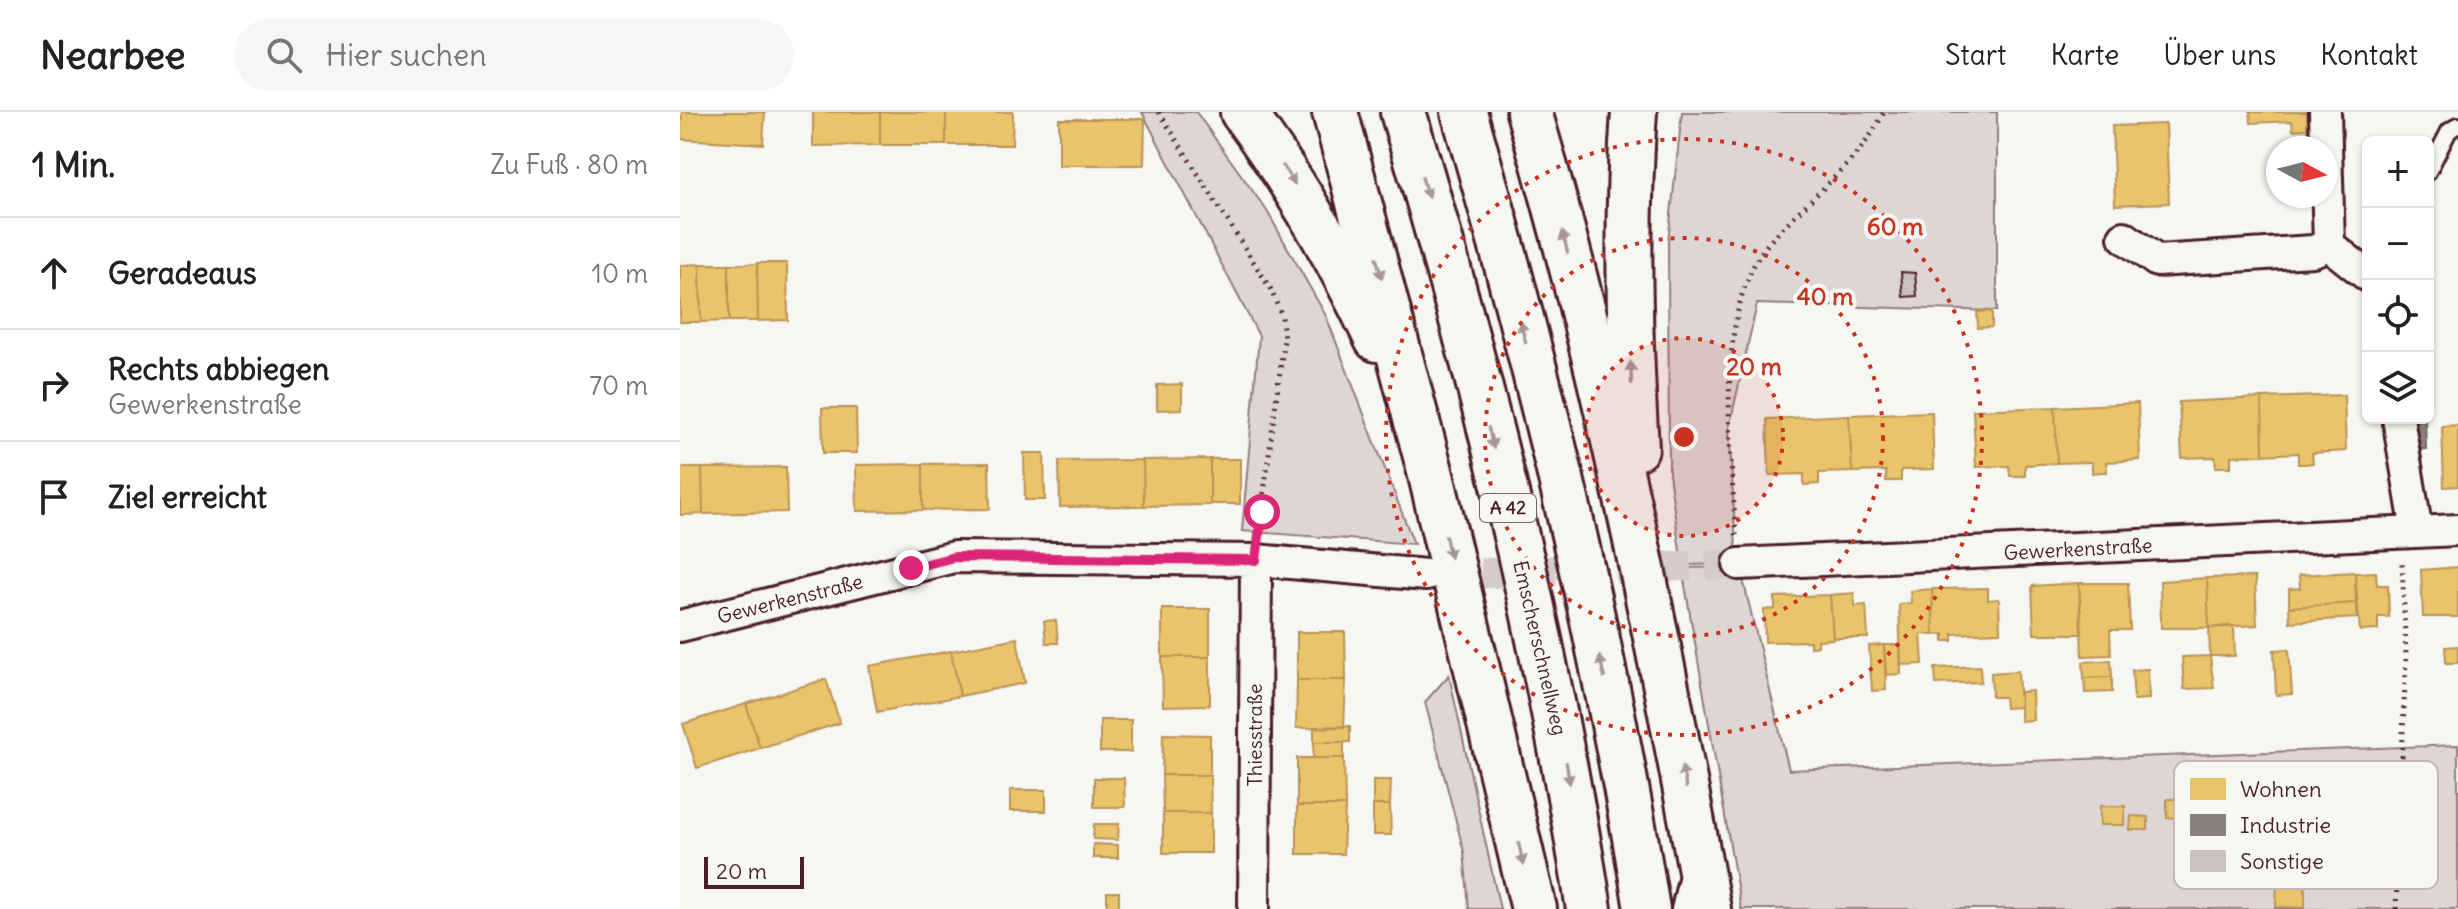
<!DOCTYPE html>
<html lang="de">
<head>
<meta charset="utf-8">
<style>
	:root { --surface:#fff; --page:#f6f6f6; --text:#222; --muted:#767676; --line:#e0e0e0 }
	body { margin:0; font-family:Delius,sans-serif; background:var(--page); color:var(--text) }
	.controls { position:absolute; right:24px; top:24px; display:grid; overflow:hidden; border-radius:12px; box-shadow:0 2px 6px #0004 }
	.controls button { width:72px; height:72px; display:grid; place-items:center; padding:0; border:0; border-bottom:2px solid var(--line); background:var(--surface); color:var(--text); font:40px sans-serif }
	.compass { position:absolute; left:1586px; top:24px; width:72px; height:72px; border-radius:50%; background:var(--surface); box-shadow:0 2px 6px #0004; rotate:97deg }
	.scale { position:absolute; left:24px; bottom:20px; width:100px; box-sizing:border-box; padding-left:8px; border:4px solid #4a1f2b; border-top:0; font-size:22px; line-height:28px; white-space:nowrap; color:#4a1f2b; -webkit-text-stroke:6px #f6f6f2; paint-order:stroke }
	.stop { position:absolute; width:24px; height:24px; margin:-18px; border:6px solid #db2777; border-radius:50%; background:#fff }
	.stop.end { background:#db2777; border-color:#fff; box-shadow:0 2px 8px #0008 }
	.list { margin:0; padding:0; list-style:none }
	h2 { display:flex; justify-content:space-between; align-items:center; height:104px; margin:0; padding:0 32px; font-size:34px }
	h2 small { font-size:26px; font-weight:400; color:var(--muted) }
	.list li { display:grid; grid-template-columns:52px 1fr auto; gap:24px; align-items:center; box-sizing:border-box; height:112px; padding:0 32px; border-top:2px solid var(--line) }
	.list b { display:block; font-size:30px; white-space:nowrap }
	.list p { margin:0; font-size:26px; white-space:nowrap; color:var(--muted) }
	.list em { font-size:26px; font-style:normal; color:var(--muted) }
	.icon { flex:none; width:44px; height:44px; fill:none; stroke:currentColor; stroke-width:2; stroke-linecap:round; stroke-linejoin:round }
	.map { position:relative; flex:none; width:1778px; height:797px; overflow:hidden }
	header { display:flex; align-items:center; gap:48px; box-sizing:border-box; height:112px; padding:0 40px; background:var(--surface); border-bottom:2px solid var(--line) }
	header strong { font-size:38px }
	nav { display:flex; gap:44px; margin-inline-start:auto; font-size:28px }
	.search { width:560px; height:72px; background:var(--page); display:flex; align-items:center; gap:20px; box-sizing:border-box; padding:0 28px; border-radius:44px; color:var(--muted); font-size:30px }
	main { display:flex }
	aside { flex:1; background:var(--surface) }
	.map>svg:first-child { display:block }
	.green { fill:#ddd6d5; stroke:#947a80; stroke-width:2 }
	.homes { fill:#e9c46a; stroke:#b99257; stroke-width:2 }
	.industry { fill:#8a817c; stroke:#776464; stroke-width:2 }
	.building { fill:#ccc1c0; stroke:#4a1f2b; stroke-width:2 }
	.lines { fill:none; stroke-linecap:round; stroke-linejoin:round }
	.street-tunnel { stroke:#d4cbca; stroke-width:30; stroke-dasharray:30 15; stroke-linecap:butt }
	.lane-casing { stroke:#4a1f2b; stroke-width:20 }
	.street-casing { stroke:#4a1f2b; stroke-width:36 }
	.highway-casing { stroke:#4a1f2b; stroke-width:50 }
	.path { stroke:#4a1f2b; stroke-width:5; stroke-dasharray:2 6; stroke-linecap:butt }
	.lane { stroke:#f6f6f2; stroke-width:14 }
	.street { stroke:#f6f6f2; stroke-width:30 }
	.highway { stroke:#f6f6f2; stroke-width:44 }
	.oneway { fill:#a99598 }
	.route { stroke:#db2777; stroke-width:10 }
	.ring { fill:none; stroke:#c8321e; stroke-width:4; stroke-dasharray:4 8 }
	.labels { text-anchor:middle; stroke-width:8; stroke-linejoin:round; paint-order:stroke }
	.shield { fill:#f6f6f2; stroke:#7e6067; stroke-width:2 }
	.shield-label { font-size:18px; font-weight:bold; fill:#4a1f2b }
	.street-label { font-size:20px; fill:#4a1f2b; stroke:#f6f6f2 }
	.key { fill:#f6f6f2; stroke:#c2b6b6; stroke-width:2 }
	.key-label { font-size:22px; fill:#4a1f2b }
	.centre { fill:#c8321e; stroke:#f6f6f2; stroke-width:4 }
	.ring-label { font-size:24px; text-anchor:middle; font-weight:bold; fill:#c8321e; stroke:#f6f6f2; stroke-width:8; stroke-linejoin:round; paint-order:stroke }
</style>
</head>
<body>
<header>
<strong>Nearbee</strong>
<div class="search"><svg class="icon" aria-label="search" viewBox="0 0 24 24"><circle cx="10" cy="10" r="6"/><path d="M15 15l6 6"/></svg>Hier suchen</div>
<nav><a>Start</a><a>Karte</a><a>Über uns</a><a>Kontakt</a></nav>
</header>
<main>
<aside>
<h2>1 Min.<small>Zu Fuß · 80 m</small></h2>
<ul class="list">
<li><svg class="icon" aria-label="ahead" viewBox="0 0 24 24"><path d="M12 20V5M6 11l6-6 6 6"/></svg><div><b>Geradeaus</b></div><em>10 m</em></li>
<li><svg class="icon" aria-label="right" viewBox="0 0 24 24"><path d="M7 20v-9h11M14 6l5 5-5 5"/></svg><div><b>Rechts abbiegen</b><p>Gewerkenstraße</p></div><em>70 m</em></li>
<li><svg class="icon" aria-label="arrive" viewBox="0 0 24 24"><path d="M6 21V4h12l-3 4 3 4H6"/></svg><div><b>Ziel erreicht</b></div></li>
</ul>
</aside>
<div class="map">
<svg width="1778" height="797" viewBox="0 0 1778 797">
	<rect width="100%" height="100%" fill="#f6f6f2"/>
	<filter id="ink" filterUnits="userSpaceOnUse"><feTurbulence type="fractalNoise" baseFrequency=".0125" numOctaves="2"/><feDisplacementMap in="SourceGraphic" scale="16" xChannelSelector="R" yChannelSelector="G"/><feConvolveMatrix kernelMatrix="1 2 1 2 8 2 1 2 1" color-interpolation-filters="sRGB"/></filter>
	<g filter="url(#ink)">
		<!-- green -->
		<path class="green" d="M462,0H516L587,99L646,204L734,432L562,419L579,224Z
			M1002,0H1317V199L1077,192L1049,316L1057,452L1002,453L989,362L988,130Z
			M1060,455L1109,658L1778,633V797H1061L1002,456Z
			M769,563L820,797H789L784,740L745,590Z"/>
		<!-- homes -->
		<path class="homes" d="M2,0H85L83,32L0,27Z
			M133,0H200V33L133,34Z
			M200,0H266V33H200Z
			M266,0H333L332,33H266Z
			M1570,0H1627V17L1613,18L1612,9L1571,11Z
			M379,7H465L464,53H379Z
			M1486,12L1489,91L1435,93L1432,14Z
			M77,151H107L108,208L78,209Z
			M77,151L78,209H49V152Z
			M20,152H49V209L21,210Z
			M20,152L21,210H0V153Z
			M1312,199V215L1298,216L1297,200Z
			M502,272V297L477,298V273Z
			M1664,283L1666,339L1632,341L1633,351L1625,352H1618V341L1583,343L1582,286Z
			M1582,286L1583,343L1551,344V355H1536L1535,345L1502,346L1499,290Z
			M1458,291L1460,348L1426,350L1427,360H1422L1412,361V350L1377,351L1375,295Z
			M1375,295L1377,351L1345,353V364H1330L1329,354L1296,355L1293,298Z
			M142,296H176L177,341H143Z
			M1252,300L1254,357L1221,358V369H1206V359L1172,360L1169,303Z
			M1169,303L1172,360L1139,361V372L1124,373V362L1089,363L1087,307Z
			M1778,313V374L1764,375L1762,314Z
			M344,341H364L365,388H345Z
			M530,347H560V392H530Z
			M530,347V393L464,394L463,348Z
			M463,348L464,394L380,395L379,349Z
			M309,351L310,397L243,398V352Z
			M243,352V398L177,399L176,353Z
			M106,355L107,400L23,402L22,356Z
			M0,356H22L23,402L0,403Z
			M1778,455V505H1743L1741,458Z
			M1675,460L1676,491L1609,495V477L1620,476L1619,463Z
			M1696,460L1697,473H1708L1709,505H1698V518L1680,519L1675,461Z
			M1575,465L1577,513L1529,516L1527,466Z
			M1527,466L1529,516H1481L1480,469Z
			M1399,471H1448L1450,518H1430L1431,543L1402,544Z
			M1399,471L1402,522H1354L1352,474Z
			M1308,476V488L1319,487L1320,520L1273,522V529H1264V522L1254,523L1252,477Z
			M1252,477L1254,523L1241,522L1243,552L1221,553L1219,492L1231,491L1230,479Z
			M1174,481L1175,494L1186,493L1188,526H1153L1150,483Z
			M1150,483L1153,527L1138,528V534L1130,535V529L1085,530L1084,498L1095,497V485Z
			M1676,491L1677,506L1610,510L1609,495Z
			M482,497H530V545H482Z
			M376,508L378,531H366L364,509Z
			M1548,514H1554L1555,544H1530L1529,516Z
			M617,520H665L666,568H617Z
			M337,526L345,571L280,584L271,539Z
			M1204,533H1220L1221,562L1206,563Z
			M1204,533L1206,578L1192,579L1189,534Z
			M1778,534V551H1766L1765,535Z
			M1609,537L1612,582L1596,583L1594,538Z
			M271,539L280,584L197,600L189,554Z
			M1530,544L1534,576L1504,577L1502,545Z
			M482,545H530V593L483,594Z
			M1431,548L1432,565L1404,566L1403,550Z
			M1300,554L1301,570L1256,572L1255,556Z
			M1468,557L1469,587L1454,588L1452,558Z
			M1338,559L1340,595L1325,596L1324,585H1312L1311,561Z
			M1432,565V580L1405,581L1404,566Z
			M146,567L160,611L80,636L66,592Z
			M617,568H666L664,615L616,616Z
			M1352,579L1353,608L1340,609V580Z
			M66,592L80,636L17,656L3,612Z
			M420,608H451V640H420Z
			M670,614V630H634V615Z
			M483,622L530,623V663H482Z
			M634,630H664V646H633Z
			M617,646H664L665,694H617Z
			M482,663H530L531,701H483Z
			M414,666H444L445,695H414Z
			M693,668H711L710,693H693Z
			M330,678H366V699H330Z
			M1487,687H1511L1512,705L1487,706Z
			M693,693H710L711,723H693Z
			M617,694H665L663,742H617Z
			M1420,694H1445L1444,713H1420Z
			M483,701H531V741H483Z
			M1451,704L1468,705V718H1450Z
			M414,712H439L438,728L413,727Z
			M413,732L438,733V746H413Z
			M1597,767H1625V796L1596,795Z
			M427,780H439V795L427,796Z"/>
		<!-- industry -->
		<path class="industry" d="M1745,307L1746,337L1732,338L1730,308Z"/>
		<!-- building -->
		<path class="building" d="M1221,160L1235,161L1237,184L1223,185Z"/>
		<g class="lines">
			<!-- street-tunnel -->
			<path class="street-tunnel" d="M756,463L1059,452"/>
			<!-- lane casing -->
			<g class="lane-casing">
				<path id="lane" d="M1748,60L1769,19L1778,13
					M999,797L1007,762"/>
			</g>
			<!-- street casing -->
			<g class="street-casing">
				<path id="street" d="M1645,0L1649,133
					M1444,125L1477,149L1633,139L1649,133L1688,164
					M1718,306L1737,420
					M1059,452L1778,418
					M0,514L274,445L576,448L746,463
					M574,797L576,448"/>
			</g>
			<!-- highway casing -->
			<g class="highway-casing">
				<path id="highway" d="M563,0C616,72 659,146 697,227
					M655,0L750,359L854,797
					M723,0C801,261 867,528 909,797
					M784,0C860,261 924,528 967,797
					M849,0C926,261 979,529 1028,797
					M954,0C946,112 949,225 956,336"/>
			</g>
			<!-- path -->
			<path class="path" d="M479,0L590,176L602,204L604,228L579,419
				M1056,423C1051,343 1033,197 1088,132C1126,87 1177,55 1204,0
				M1716,797L1726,545L1722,450"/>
			<!-- lane -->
			<use href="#lane" class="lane"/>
			<!-- street -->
			<use href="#street" class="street"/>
			<!-- highway -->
			<use href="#highway" class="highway"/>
		</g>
		<!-- one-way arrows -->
		<defs><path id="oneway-solid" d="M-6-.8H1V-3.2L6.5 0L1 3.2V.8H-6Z" transform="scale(2)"/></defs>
		<g class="oneway">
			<use href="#oneway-solid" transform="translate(609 63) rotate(57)"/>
			<use href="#oneway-solid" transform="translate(745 75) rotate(73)"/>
			<use href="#oneway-solid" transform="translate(885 130) rotate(-104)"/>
			<use href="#oneway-solid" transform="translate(699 156) rotate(75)"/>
			<use href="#oneway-solid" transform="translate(843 220) rotate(-105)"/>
			<use href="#oneway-solid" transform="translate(951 261) rotate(-93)"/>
			<use href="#oneway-solid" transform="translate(811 326) rotate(76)"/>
			<use href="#oneway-solid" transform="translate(768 435) rotate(77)"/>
			<use href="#oneway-solid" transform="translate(922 555) rotate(-102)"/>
			<use href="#oneway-solid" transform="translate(888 661) rotate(81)"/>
			<use href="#oneway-solid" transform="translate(1004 665) rotate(-100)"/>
			<use href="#oneway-solid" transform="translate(841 742) rotate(77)"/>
		</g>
	</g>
	<g class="lines" filter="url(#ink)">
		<!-- route -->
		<path class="route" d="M231,456L274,445L576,448L582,400"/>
	</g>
	<!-- distance rings -->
	<circle cx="1004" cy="325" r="99" fill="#c8321e" fill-opacity=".12"/>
	<g class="ring">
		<circle cx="1004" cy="325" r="99"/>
		<circle cx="1004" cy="325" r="199"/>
		<circle cx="1004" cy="325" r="298"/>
	</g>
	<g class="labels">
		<!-- shield labels -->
		<rect class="shield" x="800" y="382" width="56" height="28" rx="6"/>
		<g class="shield-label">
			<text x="828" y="402">A 42</text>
		</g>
		<!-- street labels -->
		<g class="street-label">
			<text transform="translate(1398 437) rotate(-3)" y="7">Gewerkenstraße</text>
			<text transform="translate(110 487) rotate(-14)" y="7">Gewerkenstraße</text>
			<text transform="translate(860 536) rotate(77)" y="7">Emscherschnellweg</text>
			<text transform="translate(575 623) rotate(-90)" y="7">Thiesstraße</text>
		</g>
	</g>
	<!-- legend -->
	<rect x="1494" y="649" width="264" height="128" rx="12" class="key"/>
	<rect x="1510" y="666" width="36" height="22" fill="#e9c46a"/>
	<rect x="1510" y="702" width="36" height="22" fill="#8a817c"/>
	<rect x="1510" y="738" width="36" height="22" fill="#ccc1c0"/>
	<g class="key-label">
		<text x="1560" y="685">Wohnen</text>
		<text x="1560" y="721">Industrie</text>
		<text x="1560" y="757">Sonstige</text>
	</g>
	<circle cx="1004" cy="325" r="12" class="centre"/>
	<g class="ring-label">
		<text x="1215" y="123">60 m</text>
		<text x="1145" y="193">40 m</text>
		<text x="1074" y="263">20 m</text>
	</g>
</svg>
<div class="controls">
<button>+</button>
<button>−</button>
<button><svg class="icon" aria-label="locate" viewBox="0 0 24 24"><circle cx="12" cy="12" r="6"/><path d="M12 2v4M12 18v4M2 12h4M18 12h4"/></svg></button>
<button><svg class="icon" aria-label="layers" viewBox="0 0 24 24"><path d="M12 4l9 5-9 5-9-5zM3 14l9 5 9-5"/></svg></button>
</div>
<svg class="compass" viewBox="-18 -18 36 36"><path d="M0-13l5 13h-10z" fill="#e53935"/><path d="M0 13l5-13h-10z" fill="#767676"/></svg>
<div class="scale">20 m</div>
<div class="stop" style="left:582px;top:400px"></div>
<div class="stop end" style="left:231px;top:456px"></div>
</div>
</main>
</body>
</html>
